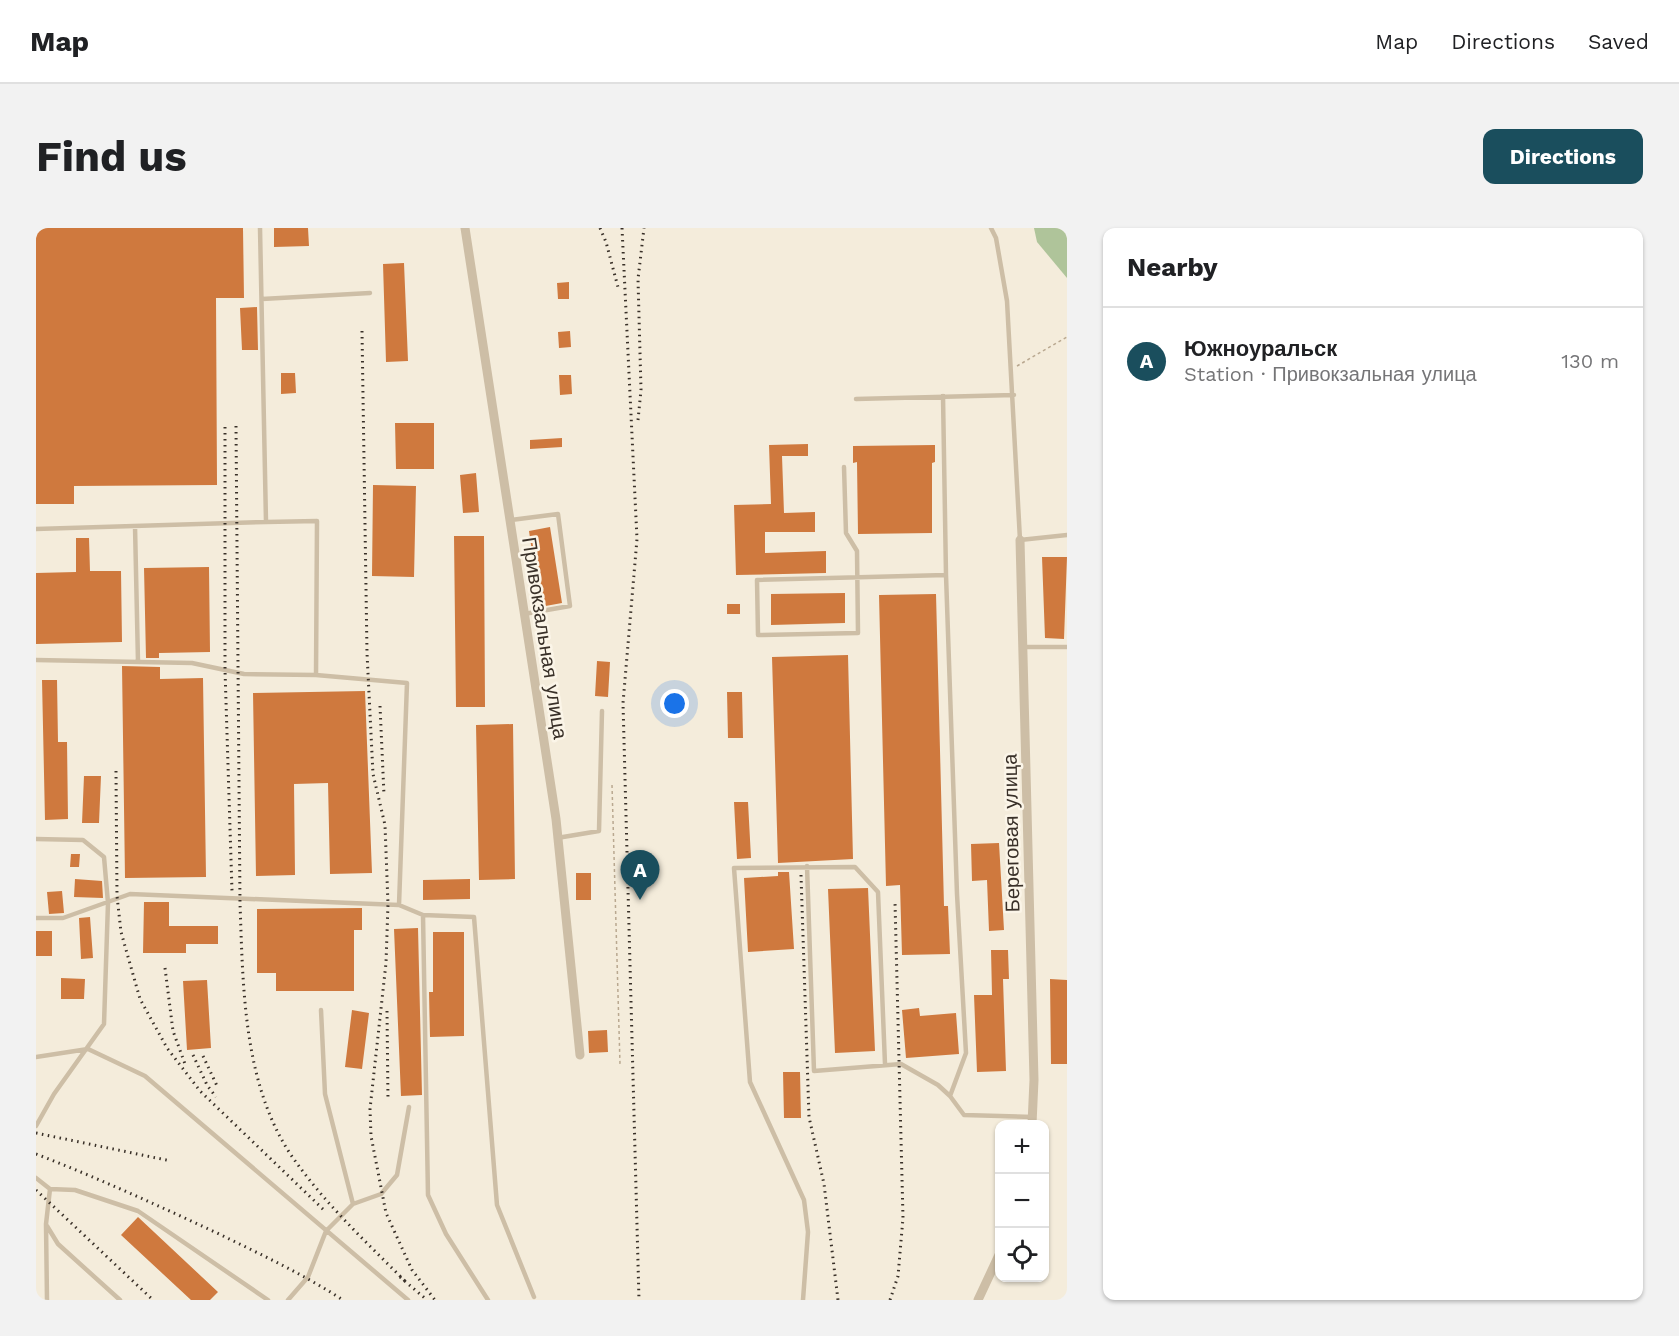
<!DOCTYPE html>
<html lang="en">
<head>
<meta charset="utf-8">
<style>
	:root { --surface:#fff; --page:#f2f2f2; --text:#202124; --muted:#757577; --line:#e0e0e0; --accent:#1a4e5d }
	body { margin:0; font-family:"Work Sans",sans-serif; background:var(--page); color:var(--text) }
	.controls { position:absolute; right:18px; bottom:18px; display:grid; overflow:hidden; border-radius:12px; box-shadow:0 2px 4px #0004 }
	.controls button { width:54px; height:54px; display:grid; place-items:center; padding:0; border:0; border-bottom:2px solid var(--line); background:var(--surface); color:var(--text); font:30px sans-serif }
	.you { position:absolute; left:639px; top:476px; width:21px; height:21px; margin:-15px; border:4px solid #fff; border-radius:50%; background:#1a73e8; box-shadow:0 0 0 9px #1a73e833 }
	.badge { display:grid; place-items:center; width:39px; height:39px; border-radius:50%; background:var(--accent); color:#fff; font-size:20px; font-weight:700 }
	.pin { position:absolute; translate:-50% -50px; filter:drop-shadow(0 2px 3px #0008) }
	.pin::after { content:''; position:absolute; top:32px; width:21px; height:18px; background:inherit; clip-path:polygon(0 0,100% 0,50% 100%) }
	.list { margin:0; padding:0; list-style:none }
	h2 { display:flex; justify-content:space-between; align-items:center; height:78px; margin:0; padding:0 24px; font-size:26px }
	h2 small { font-size:20px; font-weight:400; color:var(--muted) }
	.list li { display:grid; grid-template-columns:39px 1fr auto; gap:18px; align-items:center; box-sizing:border-box; height:108px; padding:0 24px; border-top:2px solid var(--line) }
	.list b { display:block; font-size:22px; white-space:nowrap }
	.list p { margin:0; font-size:20px; white-space:nowrap; color:var(--muted) }
	.list em { font-size:20px; font-style:normal; color:var(--muted) }
	.icon { flex:none; width:33px; height:33px; fill:none; stroke:currentColor; stroke-width:2; stroke-linecap:round; stroke-linejoin:round }
	.map { position:relative; flex:none; width:1031px; height:1072px; overflow:hidden; border-radius:12px }
	header { display:flex; align-items:center; gap:36px; box-sizing:border-box; height:84px; padding:0 30px; background:var(--surface); border-bottom:2px solid var(--line) }
	header strong { font-size:28px }
	nav { display:flex; gap:33px; margin-inline-start:auto; font-size:21px }
	.intro { display:flex; align-items:center; justify-content:space-between; box-sizing:border-box; height:144px; padding:0 36px }
	h1 { margin:0; font-size:42px }
	.button { padding:15px 27px; border-radius:12px; background:var(--accent); color:#fff; font-size:21px; font-weight:700 }
	main { display:flex; gap:36px; padding:0 36px }
	aside { flex:1; background:var(--surface); border-radius:12px; box-shadow:0 2px 4px #0004 }
	.map>svg:first-child { display:block }
	.green { fill:#afc49a }
	.building { fill:#cf793e }
	.lines { fill:none; stroke-linecap:round; stroke-linejoin:round }
	.path { stroke:#b9a890; stroke-width:1.5; stroke-dasharray:3 3; stroke-linecap:butt }
	.lane { stroke:#cdbea6; stroke-width:4.5 }
	.street { stroke:#cdbea6; stroke-width:9 }
	.rail { stroke:#393028; stroke-width:3; stroke-dasharray:1.5 4.5; stroke-linecap:butt }
	.labels { text-anchor:middle; stroke-width:5; stroke-linejoin:round; paint-order:stroke }
	.street-label { font-size:20px; fill:#393028; stroke:#fbf5e8 }
</style>
</head>
<body>
<header>
<strong>Map</strong>
<nav><a>Map</a><a>Directions</a><a>Saved</a></nav>
</header>
<div class="intro"><h1>Find us</h1><a class="button">Directions</a></div>
<main>
<div class="map">
<svg width="1031" height="1072" viewBox="0 0 1031 1072">
	<rect width="100%" height="100%" fill="#f4ecdb"/>
	<!-- green -->
	<path class="green" d="M998,0H1031V50L1001,14Z"/>
	<!-- building -->
	<path class="building" d="M0,0H207L208,70H180L181,257L38,258V276H0Z
		M238,0H272L273,18L238,19Z
		M368,35L372,133L350,134L347,36Z
		M533,54V71H522L521,55Z
		M221,79L222,122H206L204,80Z
		M534,103L535,119L523,120L522,104Z
		M245,145H259L260,165L245,166Z
		M523,147H535L536,166L524,167Z
		M359,195H398V241H360Z
		M526,210V219L494,221V212Z
		M772,216V228H746L748,285L779,284V304H729V325L790,323V345L700,347L698,277L735,276L733,217Z
		M899,217V234L896,235V305L822,306L821,234L817,235V218Z
		M440,245L443,284L427,285L424,247Z
		M337,257L380,258L378,349L336,348Z
		M514,299L526,375L504,379L493,303Z
		M418,308H448L449,479H420Z
		M40,310H53L54,343H85L86,414L0,416V345L40,344Z
		M1006,329H1031L1028,411L1009,410Z
		M173,339L174,424L123,425V430H110L108,340Z
		M809,365V395L735,397V366Z
		M900,366L908,678H912L914,726L866,727L864,657L850,658L843,367Z
		M691,376H704V386H691Z
		M812,427L817,631L742,635L736,429Z
		M561,433L574,434L572,469L559,468Z
		M86,438L124,439V451L167,450L170,649L89,650Z
		M6,452H21L22,514H31L32,591L9,592Z
		M329,463L336,645L294,646L292,555L258,556L259,647L220,648L217,465Z
		M691,464H706L707,510H692Z
		M477,496L479,651L443,652L440,497Z
		M48,548H65L63,595H46Z
		M698,574H712L715,630L701,631Z
		M963,615L968,702L953,703L951,652L936,653L935,616Z
		M35,626H44L43,639H34Z
		M742,644H753L758,721L712,724L708,650L742,648Z
		M540,645H555V672H540Z
		M39,651L66,653L67,670L38,669Z
		M434,651V671L387,672V652Z
		M832,660L839,823L799,825L792,661Z
		M26,663L28,685L13,686L11,664Z
		M108,674H133V698H182V716H150V725H107Z
		M326,680V702H318V763H240V745H221V681Z
		M54,689L57,730L45,731L43,690Z
		M382,700L386,867L365,868L358,701Z
		M0,703H16V728H0Z
		M397,704H428V808L394,809L393,764H397Z
		M955,722H972L973,751H967L970,843L941,844L938,767H956Z
		M25,750L49,751L48,771H25Z
		M1014,751L1031,752V836H1015Z
		M171,752L175,820L151,822L147,753Z
		M883,780L884,788L920,785L923,826L870,830L866,782Z
		M316,782L333,785L326,841L309,839Z
		M571,802L572,824L553,825L552,803Z
		M747,844H764L765,890H748Z
		M102,989L182,1064L174,1072H155L85,1007Z"/>
	<g class="lines">
		<!-- path -->
		<path class="path" d="M981,138L1031,109
			M576,557L584,836"/>
		<!-- lane -->
		<path class="lane" d="M224,0L230,294L281,293L280,447L371,455L363,677L387,687L438,689L461,977L498,1069
			M955,0L960,10L971,73L984,312L1031,307
			M226,71L334,65
			M907,168L910,347
			M820,171L978,167
			M808,239L810,305L821,323L822,405L722,407L721,352L910,347L921,666L930,825L914,868
			M475,292L522,286L534,378L488,386
			M99,298L102,434
			M0,301L230,294
			M989,419H1031
			M0,432L156,435L208,446L280,447
			M521,610L563,603L566,483
			M0,611L47,612L68,629L72,675L68,796L18,866L0,898
			M771,638L778,843L865,836L902,857L914,868L928,887L997,889
			M387,687L392,967L410,1006L452,1072
			M0,690H27L94,666L363,677
			M285,782L289,866L317,976
			M0,829L52,821L109,848L372,1072
			M0,950L14,961L10,996L11,1072
			M14,961L39,962L102,983L232,1072
			M11,998L22,1016L84,1072
			M252,1072L272,1049L290,1003L317,976L345,966L361,947L373,879
			M767,1072L772,1004L768,972L714,854L698,640L819,639L842,664L849,836"/>
		<!-- street -->
		<path class="street" d="M429,0L520,591L544,827
			M984,312L998,852L996,896
			M942,1072L963,1027"/>
		<!-- rail -->
		<path class="rail" d="M564,0L570,14L583,63
			M586,0L601,311L587,475L603,1072
			M326,103L331,425L337,546L349,597L352,676L350,735L334,881L335,908L350,985L376,1042L399,1072
			M602,192L605,162L602,51L608,0
			M200,198L204,675C207,758 207,855 255,927C288,975 330,1014 371,1055
			M189,199V442L196,663
			M344,478L348,567
			M80,543L81,668L85,704L104,771L131,820L164,863L290,984
			M765,647L773,889L788,956L802,1072
			M129,740L137,803L149,836
			M351,783L352,873
			M157,827L171,857L180,869
			M167,828L182,860
			M0,905L135,933
			M0,926C62,950 121,977 181,1005C224,1026 267,1046 307,1072
			M0,962L117,1072
			M364,1049L391,1072
			M854,1072L862,1048L867,990L859,674"/>
	</g>
	<g class="labels">
		<!-- street labels -->
		<g class="street-label">
			<text transform="translate(509 410) rotate(81)" y="7">Привокзальная улица</text>
			<text transform="translate(975 605) rotate(-91)" y="7">Береговая улица</text>
		</g>
	</g>
</svg>
<div class="controls">
<button>+</button>
<button>−</button>
<button><svg class="icon" aria-label="locate" viewBox="0 0 24 24"><circle cx="12" cy="12" r="6"/><path d="M12 2v4M12 18v4M2 12h4M18 12h4"/></svg></button>
</div>
<div class="you"></div>
<div class="pin badge" style="left:604px;top:672px">A</div>
</div>
<aside>
<h2>Nearby<small></small></h2>
<ul class="list">
<li><span class="badge">A</span><div><b>Южноуральск</b><p>Station · Привокзальная улица</p></div><em>130 m</em></li>
</ul>
</aside>
</main>
</body>
</html>
